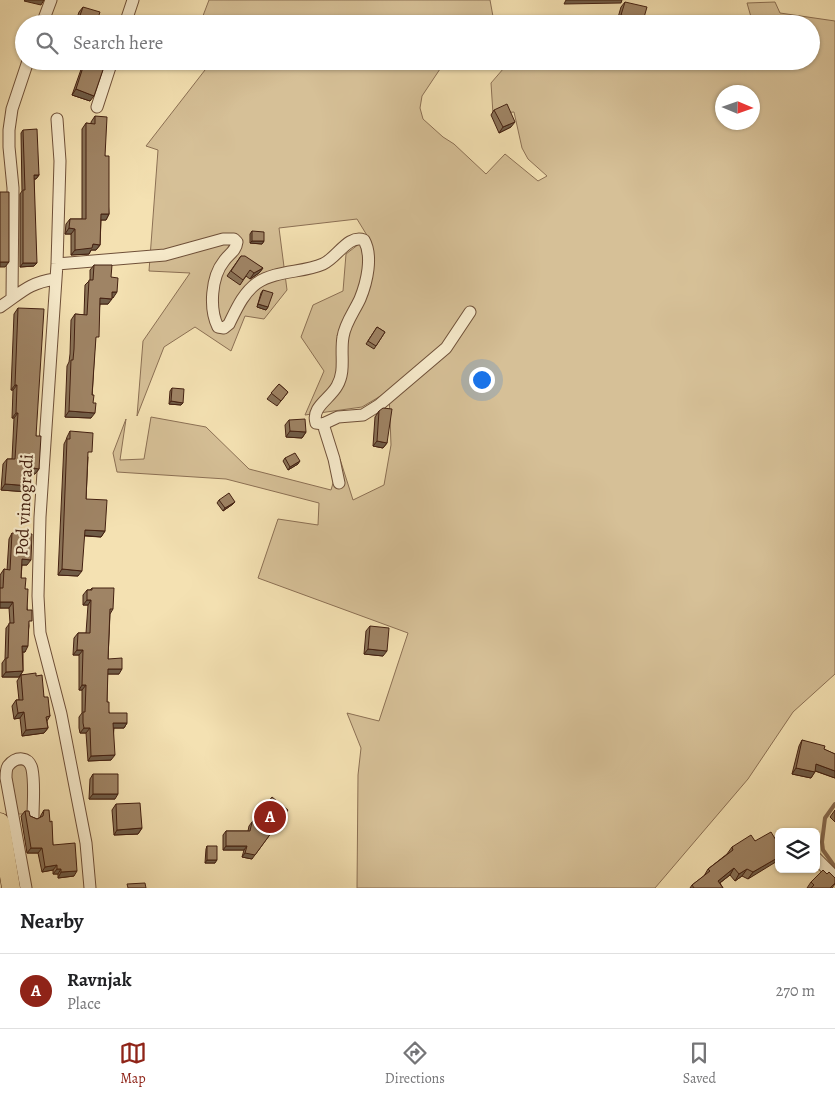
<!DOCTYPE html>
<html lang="en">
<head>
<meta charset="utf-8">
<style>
	:root { --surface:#fff; --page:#f2f2f2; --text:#202124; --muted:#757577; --line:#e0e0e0; --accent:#8f2418 }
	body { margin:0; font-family:Alegreya,serif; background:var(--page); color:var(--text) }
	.controls { position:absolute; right:15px; bottom:15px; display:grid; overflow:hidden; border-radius:8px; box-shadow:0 1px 4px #0004 }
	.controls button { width:45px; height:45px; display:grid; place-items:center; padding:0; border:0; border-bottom:1px solid var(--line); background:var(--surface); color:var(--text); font:25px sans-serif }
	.compass { position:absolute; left:715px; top:85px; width:45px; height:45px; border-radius:50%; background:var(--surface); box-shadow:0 1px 4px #0004; rotate:92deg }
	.you { position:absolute; left:481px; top:379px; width:18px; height:18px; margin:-12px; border:4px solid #fff; border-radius:50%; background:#1a73e8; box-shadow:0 0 0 8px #1a73e833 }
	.badge { display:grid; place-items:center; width:32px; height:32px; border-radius:50%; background:var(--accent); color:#fff; font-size:16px; font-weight:700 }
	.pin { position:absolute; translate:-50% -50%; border:2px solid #fff; box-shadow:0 1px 5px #0006 }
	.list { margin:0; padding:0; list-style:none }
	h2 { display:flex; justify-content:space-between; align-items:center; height:65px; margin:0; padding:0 20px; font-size:21px }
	h2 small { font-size:16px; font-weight:400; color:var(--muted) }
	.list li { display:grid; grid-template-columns:32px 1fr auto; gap:15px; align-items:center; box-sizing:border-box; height:75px; padding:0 20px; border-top:1px solid var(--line) }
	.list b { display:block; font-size:19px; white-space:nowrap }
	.list p { margin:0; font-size:16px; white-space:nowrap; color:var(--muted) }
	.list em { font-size:16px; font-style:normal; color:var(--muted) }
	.icon { flex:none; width:28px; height:28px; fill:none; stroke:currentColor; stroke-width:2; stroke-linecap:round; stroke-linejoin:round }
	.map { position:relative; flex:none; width:835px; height:888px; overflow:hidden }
	.search { position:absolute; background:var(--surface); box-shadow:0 1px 4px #0004; left:15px; right:15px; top:15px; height:55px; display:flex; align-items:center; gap:12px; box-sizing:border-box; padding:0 18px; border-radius:28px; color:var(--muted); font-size:19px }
	.sheet { height:140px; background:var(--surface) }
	nav { display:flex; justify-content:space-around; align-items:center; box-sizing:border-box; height:70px; border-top:1px solid var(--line); background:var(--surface); font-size:14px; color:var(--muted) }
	nav a { display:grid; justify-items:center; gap:2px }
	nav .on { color:var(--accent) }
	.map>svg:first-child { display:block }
	.green { fill:#d6c097; stroke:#8c7054; fill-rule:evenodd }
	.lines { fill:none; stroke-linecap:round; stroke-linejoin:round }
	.stream { stroke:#896c51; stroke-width:4 }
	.street-casing { stroke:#6f5039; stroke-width:13 }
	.primary-casing { stroke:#432011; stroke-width:19 }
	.street { stroke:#f8eccd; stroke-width:11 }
	.primary { stroke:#f4e1b2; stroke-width:18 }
	.wall { fill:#897257; stroke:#432011 }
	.shaded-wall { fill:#6f5c47; stroke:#432011 }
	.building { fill:#9f8465; stroke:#432011 }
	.labels { text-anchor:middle; stroke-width:4.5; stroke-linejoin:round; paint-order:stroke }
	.street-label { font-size:18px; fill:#432011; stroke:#f8eccd }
</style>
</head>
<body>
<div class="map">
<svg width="835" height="888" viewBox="0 0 835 888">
	<rect width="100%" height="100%" fill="#f4e1b2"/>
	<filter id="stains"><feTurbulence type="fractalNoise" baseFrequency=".004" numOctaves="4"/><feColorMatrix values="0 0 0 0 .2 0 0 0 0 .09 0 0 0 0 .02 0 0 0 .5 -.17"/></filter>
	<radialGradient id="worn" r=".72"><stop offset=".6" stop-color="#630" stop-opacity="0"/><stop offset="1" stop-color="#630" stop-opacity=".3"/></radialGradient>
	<!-- green -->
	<path class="green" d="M209,0H490L494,22V24H174L201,21Z
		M775,2L780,13L835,21V674L793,712L748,779L655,888H357L358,775L361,748L347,713L379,721L408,633L258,578L278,519L318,525L319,503L226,479L117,472L113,453L126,419L120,460L144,459L151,417L206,427L249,469L331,490L340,459L353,500L384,485L391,445L389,391L362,407L305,415L324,371L301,337L313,305L343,291L346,254L368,237L357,219L279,228L287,290L264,319L245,316L231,351L195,327L164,347L137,416L143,341L190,273L149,271L158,150L146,146L212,61H454L440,69L422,96L420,108L423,119L443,137L454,144L486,174L505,154L538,181L547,176L528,159L522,148L514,112L493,114L491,83L510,61H696L705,66L708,61H811V24H745L751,17L747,3ZM722,92H752V122H722Z
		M18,765H23L27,768L31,814H18L11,774L12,768Z"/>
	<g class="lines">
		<!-- stream -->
		<path class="stream" d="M835,804L825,818L822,842L823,850L835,867"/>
		<!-- street casing -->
		<g class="street-casing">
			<path id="street" d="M42,24L51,0
				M125,24L133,0
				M97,107L112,61
				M57,119L60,161L57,264L40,517L38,596L40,633L61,714L86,843L90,888
				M57,264L165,255L223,239H234L237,242C236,251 229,254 224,261C211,277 209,309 218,327L224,328L229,324C236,310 243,293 257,283C276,270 303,273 323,264C337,258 348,234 364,240C373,256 367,282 360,299C354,312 345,323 343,337C340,354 346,371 337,386C330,399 311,407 316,423L323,424L338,417L363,415L379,405L446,348L470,312
				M12,297L13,188L9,147V130L12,109L28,61
				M0,307C21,293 28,283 55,279
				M323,424L334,459L339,483
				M816,858L835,877
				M26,888L6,778C6,774 6,769 8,766C16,756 29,756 32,769C35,784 33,802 33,817"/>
		</g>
		<!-- primary casing -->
		<g class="primary-casing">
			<path id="primary" d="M0,822L11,888"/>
		</g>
		<!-- street -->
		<use href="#street" class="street"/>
		<!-- primary -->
		<use href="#primary" class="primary"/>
	</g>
	<!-- wall -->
	<path class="wall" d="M625,2L643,21L641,24H628L617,21L621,7Z
		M83,7L96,24H75L79,12Z
		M84,61H98L90,101L72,95Z
		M494,110L511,127L499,133L491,115Z
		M95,116L105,156L109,214L106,220H101L100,245L96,250H91L89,254L71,255V234H65L66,224L70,219H82V129L86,123L91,124V122Z
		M23,130L39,175L36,179H34V266L20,267V194L22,191L21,133Z
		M252,231L264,241L262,244L250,243V234Z
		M241,256L263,268L259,273L250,279L246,276L240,285L227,276Z
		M94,265L111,277L113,298L112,297L108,304H100L95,342L91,418L65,417L67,366L69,362L70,354L71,320L75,314L84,315L85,285L90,280V270Z
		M263,290L268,307L266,310L257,307L261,293Z
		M18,308L36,436L39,469L35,474H32L31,486L28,492L1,490L3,464L7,459H12L14,418H12L13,390H11L14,314Z
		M377,327L385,332L374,349L366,344Z
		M279,384L288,392L277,406L267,399Z
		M172,388L183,403L181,405L169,404L170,391Z
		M379,411L387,443L383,448L373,446L375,417Z
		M289,420L306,432L302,438L286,437L285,425Z
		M70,431L88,457L86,499L105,531L101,537L84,536L78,576L58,575L64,444L66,440L67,437Z
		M285,458L298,464L288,470L283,461Z
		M219,500L235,502L233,504L223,511L217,503Z
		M12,533L27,565H22L21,578L25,589L29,626L25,652H23V671L19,677H2V663L5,659L6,628L10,623L9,608H0V575L4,569L7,570L9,539Z
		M92,588L113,609L110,614L108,659L119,674H107V702L109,713L127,723L124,728H114L111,760L88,761L86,733H80L79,728V717L82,713V690H79V655H73L74,638L78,633H86L88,605H83V595L87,590H90Z
		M370,626L383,656L364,654L366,631Z
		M21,675L36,676L44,697L50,716L47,721L48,728L44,733L22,736L20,718L14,719L12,706L16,700H19L17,681Z
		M802,740L835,754V778L815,771L811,778L792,774L799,746Z
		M93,774L115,799H89L90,779Z
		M116,804L142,828L138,834L114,835L112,810Z
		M44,810L50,822L53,845L74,876L58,878V874H53V870L42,872L38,853H27L21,816L25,811L30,816L37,819L40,818L41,815Z
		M835,810V822L830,817Z
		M252,822V859L242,857L244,850H223V835L226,831H248L249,826Z
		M755,841L779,845L748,879L742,876L735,881L730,875L720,883L723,888H690L692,885L704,876L708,869L727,854L732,847Z
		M207,846L215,863H205L206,849Z
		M811,882L835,884L832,888H807Z"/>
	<!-- shaded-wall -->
	<path class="shaded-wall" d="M25,0H44L41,5L24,1Z
		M566,0H622L621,3L564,4Z
		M621,15L643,21L641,24H628L617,21Z
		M76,89L94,96L90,101L72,95Z
		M515,122L511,127L499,133L503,127Z
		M34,175H39L36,179H31Z
		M101,214H109L106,220H97Z
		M69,228L75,229L71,234H65Z
		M252,241H264L262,244L250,243Z
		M93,244L100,245L96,250H91L89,254L71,255L75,250Z
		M0,262H9L5,267H0Z
		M23,263H37L34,266L20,267Z
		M263,268L259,273L250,279L254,273Z
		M112,292H117L113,298L108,297Z
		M100,298L112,299L108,304H97Z
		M258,304L268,307L266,310L257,307Z
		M15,385H17L13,390H11Z
		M171,401L183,403L181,405L169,404Z
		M69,411L95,413L91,418L65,417Z
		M16,413H18L14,418H12Z
		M290,431L306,432L302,438L286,437Z
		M377,441L387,443L383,448L373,446Z
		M300,461L298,464L288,470L290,467Z
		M33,468L39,469L35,474H29Z
		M5,484L31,486L28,492L1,490Z
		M235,502L233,504L223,511L225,508Z
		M85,530L105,531L101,537L81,535Z
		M22,559L31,560L27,565H19Z
		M62,569L82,571L78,576L58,575Z
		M87,600H91L88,605H83Z
		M0,602H13L9,608H0Z
		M22,646H28L25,652H19Z
		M368,649L387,651L383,656L364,654Z
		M77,650H83L79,655H73Z
		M108,669H122L119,674H104Z
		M23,671L19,677H2L6,672Z
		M82,685H86L82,690H79Z
		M24,712L20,718L14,719L18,713Z
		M113,723H127L124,728H110Z
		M48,728L44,733L22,736L26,730Z
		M84,728H90L86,733H80Z
		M115,755L111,760L88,761L91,756Z
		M816,764L835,771V778L813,770Z
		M796,768L815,772L811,778L792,774Z
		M93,794H118L115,799H89Z
		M285,814L252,859L242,857L245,853Z
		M142,828L138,834L114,835L117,830Z
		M226,846H247L244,850H223Z
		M31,848H42L38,853H27Z
		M779,857V860L748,879L753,872Z
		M207,860H217L215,863H205Z
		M57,865L53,870L42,872L45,867Z
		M734,868L730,875L713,888L718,881Z
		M57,869H61L58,874H53Z
		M747,869L742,876L735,881L739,874Z
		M77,871L74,876L58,878L61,872Z"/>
	<!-- building -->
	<path class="building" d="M625,2L647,7L643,21L621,15Z
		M83,7L100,12L96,24H77Z
		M85,61H98L105,64L94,96L76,89Z
		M507,104L515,122L503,127L494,110Z
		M95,116L107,117L105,156H109V214H101L100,245L93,244L92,248L75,250V229L69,228L70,219H86V123L95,124Z
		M37,129L39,175H34L37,263H23V190H25L23,130Z
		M0,192H9V262H0Z
		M252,231L264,232V241H252Z
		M241,256H245L263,268L254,273L250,270L243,280L231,271Z
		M94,265H112L111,277L118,278L117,292H112V299L100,298L99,337H96L92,395H94L93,403H96L95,413L69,411L71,360H73L74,349L75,314L87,315L89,280H93Z
		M263,290L273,293L268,307L258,304Z
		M18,308L44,309L36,436H41L39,469L33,468L31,486L5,484L7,459H15L18,413H16L17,385H15Z
		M377,327L385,332L376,346L368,341Z
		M279,384L288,392L281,401L271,393Z
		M172,388L184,389L183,403L171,401Z
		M383,408L392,409L387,443L377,441L379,411Z
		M305,419L306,432L290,431L289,420Z
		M70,431L93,433L92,452H88L86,499L107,500L105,531L85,530L82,571L62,569L67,439H70Z
		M295,453L300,461L290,467L285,458Z
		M229,493L235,502L225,508L219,500Z
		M12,533L32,534L31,560L22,559L21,578H26L25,589H28L27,610H32V621H29L28,646H22L23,671L6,672V658H8L9,623H14L13,602H0V588H3L4,569L10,570Z
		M92,588H114L113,609H110L108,659L122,658V669H108L107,702H109V713H127V723H113L115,755L91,756L90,728H84L83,723V712H85L86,685H82L83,650H77L78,633H90L91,600H87V590H92Z
		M370,626L389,628L387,651L368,649Z
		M36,673V676L42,675L44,697H48L50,716L46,717L48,728L26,730L24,712L18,713L16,700H23L21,675Z
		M802,740L825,746L824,749L835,754V771L816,764L815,772L796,768Z
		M93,774H118V794H93Z
		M272,797L288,810L255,855L245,853L247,846H226V831H250L252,822Z
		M140,803L142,828L117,830L116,804Z
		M44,810H49L50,822L52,821L53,845L75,843L77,871L61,872V869H57V865L45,867L42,848H31L25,811H29L30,816L37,819L43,816Z
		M771,832L779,845V857L753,872L747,869L739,874L734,868L718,881L723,888H694L692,885L710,871L708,869L733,850L732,847L751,835L755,841Z
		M207,846H217V860H207Z
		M823,870L827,874L829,872L835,878V883L830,888H811L814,885L811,882Z
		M145,883L146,888H128L127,884Z"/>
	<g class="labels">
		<!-- street labels -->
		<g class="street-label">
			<text transform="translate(24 505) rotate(-87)" y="6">Pod vinogradi</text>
		</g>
	</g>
	<rect width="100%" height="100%" filter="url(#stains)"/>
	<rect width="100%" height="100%" fill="url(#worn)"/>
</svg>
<div class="controls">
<button><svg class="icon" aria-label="layers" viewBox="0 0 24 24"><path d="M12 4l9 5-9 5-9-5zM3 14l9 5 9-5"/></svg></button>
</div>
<svg class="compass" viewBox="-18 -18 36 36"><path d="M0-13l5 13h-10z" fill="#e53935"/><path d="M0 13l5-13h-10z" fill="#757577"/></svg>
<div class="you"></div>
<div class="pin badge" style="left:270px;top:817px">A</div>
<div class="search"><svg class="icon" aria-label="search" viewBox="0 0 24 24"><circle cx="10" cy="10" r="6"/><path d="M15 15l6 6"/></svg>Search here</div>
</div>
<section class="sheet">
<h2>Nearby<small></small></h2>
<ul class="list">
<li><span class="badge">A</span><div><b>Ravnjak</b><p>Place</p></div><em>270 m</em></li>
</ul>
</section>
<nav>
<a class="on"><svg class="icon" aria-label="map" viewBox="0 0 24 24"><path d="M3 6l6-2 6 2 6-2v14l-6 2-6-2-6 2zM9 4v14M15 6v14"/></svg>Map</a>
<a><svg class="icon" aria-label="directions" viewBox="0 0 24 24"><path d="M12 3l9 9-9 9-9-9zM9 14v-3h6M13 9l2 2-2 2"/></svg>Directions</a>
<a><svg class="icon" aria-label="saved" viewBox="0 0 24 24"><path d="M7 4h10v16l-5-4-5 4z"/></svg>Saved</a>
</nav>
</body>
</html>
